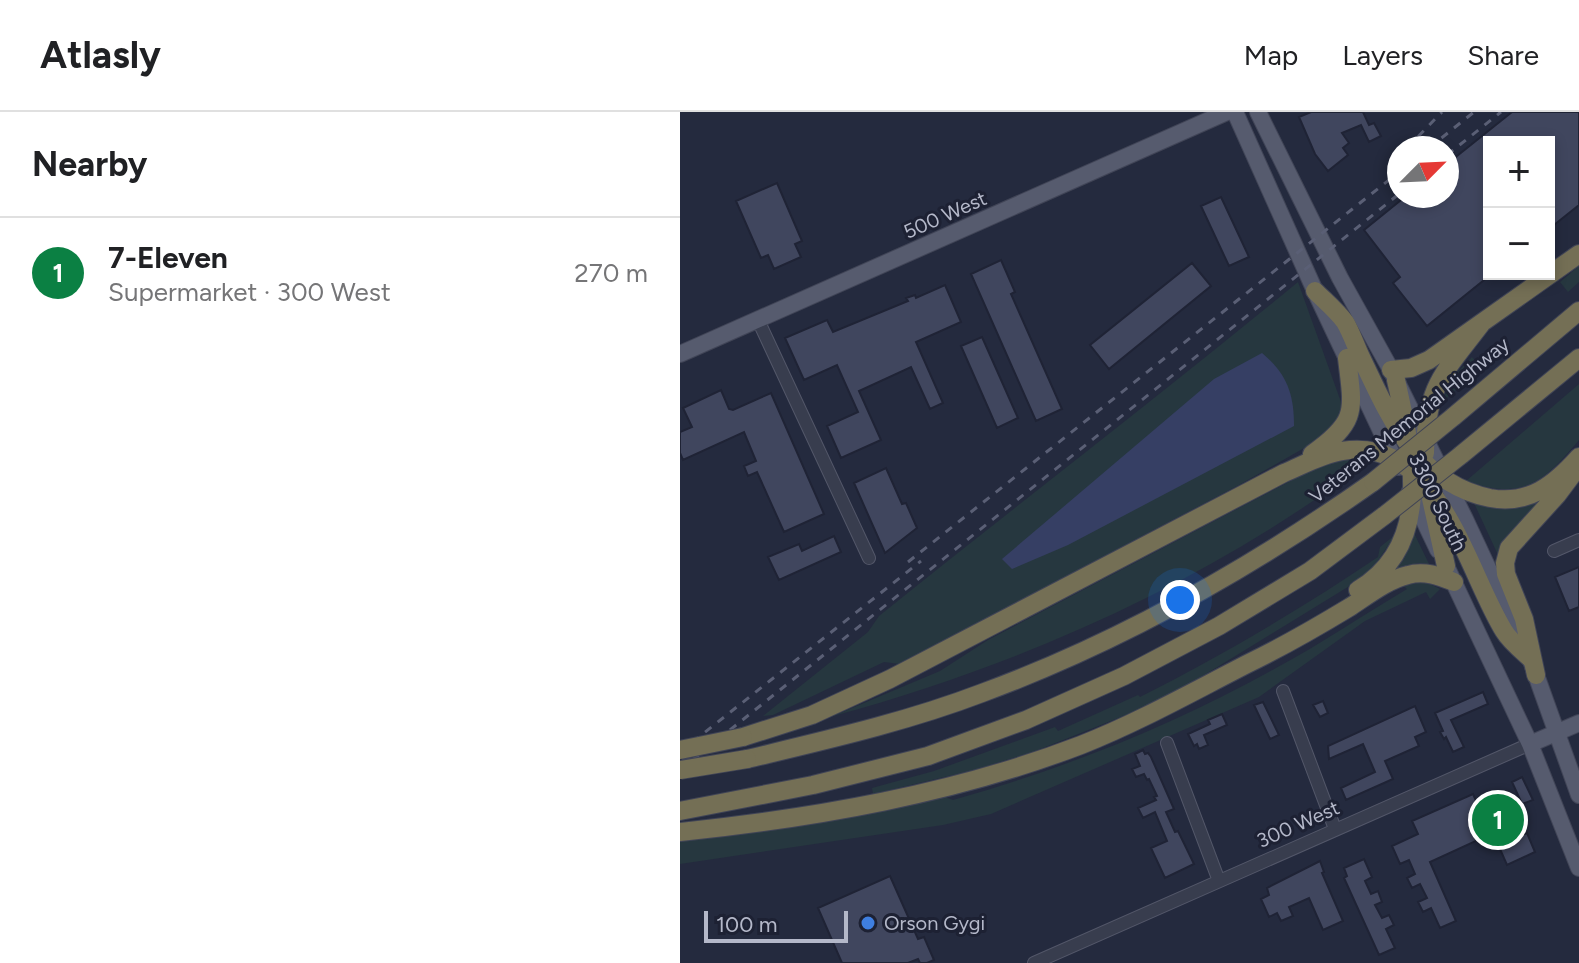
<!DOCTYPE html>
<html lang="en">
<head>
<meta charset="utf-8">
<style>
	:root { --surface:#fff; --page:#f2f2f2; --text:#202124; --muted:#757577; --line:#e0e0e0; --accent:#0b8043 }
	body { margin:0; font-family:Figtree,sans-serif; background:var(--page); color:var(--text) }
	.controls { position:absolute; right:24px; top:24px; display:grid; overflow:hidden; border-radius:0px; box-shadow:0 4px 12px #0003 }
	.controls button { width:72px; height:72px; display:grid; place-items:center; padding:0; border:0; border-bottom:2px solid var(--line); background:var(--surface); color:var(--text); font:40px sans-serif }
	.compass { position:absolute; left:707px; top:24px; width:72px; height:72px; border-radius:50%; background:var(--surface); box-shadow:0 4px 12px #0003; rotate:66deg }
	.scale { position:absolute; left:24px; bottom:20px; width:144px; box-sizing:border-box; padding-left:8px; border:4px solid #b4b8c9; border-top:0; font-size:22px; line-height:28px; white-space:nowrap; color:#b4b8c9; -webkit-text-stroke:6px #1d2133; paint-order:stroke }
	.you { position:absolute; left:500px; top:488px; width:28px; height:28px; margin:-20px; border:6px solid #fff; border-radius:50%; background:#1a73e8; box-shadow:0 0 0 12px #1a73e833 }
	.badge { display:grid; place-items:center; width:52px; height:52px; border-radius:50%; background:var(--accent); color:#fff; font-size:26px; font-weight:700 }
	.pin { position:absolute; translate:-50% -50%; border:4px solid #fff; box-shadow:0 2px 8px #0006 }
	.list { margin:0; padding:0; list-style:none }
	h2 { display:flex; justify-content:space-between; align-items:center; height:104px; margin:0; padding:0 32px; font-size:34px }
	h2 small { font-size:26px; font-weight:400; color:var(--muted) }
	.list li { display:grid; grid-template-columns:52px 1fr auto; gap:24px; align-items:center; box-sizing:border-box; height:112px; padding:0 32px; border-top:2px solid var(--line) }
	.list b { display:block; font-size:30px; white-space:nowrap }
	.list p { margin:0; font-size:26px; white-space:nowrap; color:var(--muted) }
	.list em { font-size:26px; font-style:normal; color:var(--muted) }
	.map { position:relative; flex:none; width:899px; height:851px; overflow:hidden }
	header { display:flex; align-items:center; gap:48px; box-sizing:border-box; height:112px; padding:0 40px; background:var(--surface); border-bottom:2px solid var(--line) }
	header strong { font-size:38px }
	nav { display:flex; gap:44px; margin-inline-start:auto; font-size:28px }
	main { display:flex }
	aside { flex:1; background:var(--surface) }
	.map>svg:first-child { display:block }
	.green { fill:#26373f }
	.water { fill:#363f64 }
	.building { fill:#40465e; stroke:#1f2335; stroke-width:2 }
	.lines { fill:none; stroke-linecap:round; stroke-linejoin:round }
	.minor-casing { stroke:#535769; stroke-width:14 }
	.major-casing { stroke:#414557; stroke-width:18 }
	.highway-casing { stroke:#404456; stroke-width:20 }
	.minor { stroke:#383d4e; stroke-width:12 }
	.major { stroke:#565b6e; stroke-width:16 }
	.highway { stroke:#746f55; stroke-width:18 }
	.rail { stroke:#5a5f75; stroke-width:3; stroke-dasharray:8 8; stroke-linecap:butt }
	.highway-bridge-casing { stroke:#404456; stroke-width:20; stroke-linecap:butt }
	.highway-bridge { stroke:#746f55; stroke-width:18 }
	.shop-dot { fill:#3f7fe0; stroke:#1d2133; stroke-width:3 }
	.labels { text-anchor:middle; stroke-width:6; stroke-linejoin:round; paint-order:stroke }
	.street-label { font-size:20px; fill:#b4b8c9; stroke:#1d2133 }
	.poi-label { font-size:20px; fill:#b4b8c9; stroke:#1d2133; text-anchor:start }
</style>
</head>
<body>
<header>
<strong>Atlasly</strong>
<nav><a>Map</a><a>Layers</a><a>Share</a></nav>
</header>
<main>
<aside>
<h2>Nearby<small></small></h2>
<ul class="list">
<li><span class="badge">1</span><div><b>7-Eleven</b><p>Supermarket · 300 West</p></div><em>270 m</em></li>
</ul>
</aside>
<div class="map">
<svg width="899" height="851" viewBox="0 0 899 851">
	<rect width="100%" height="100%" fill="#242a3e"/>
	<!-- green -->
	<path class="green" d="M899,154V170L888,180L880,170Z
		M618,170L661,290L664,291L662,303L647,323L559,373L220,552L204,550L93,603L83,604L188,520L199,504C338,392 480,284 618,170Z
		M792,245L801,256L762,290L772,266Z
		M899,272V328C863,371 843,389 786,369Z
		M658,347H691C535,467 342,553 153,604L260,559L308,528L637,355Z
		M861,387L862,390L829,421L819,445L794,391L822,396Z
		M733,419L749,452L738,451L716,458Z
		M715,423L689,462L521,565L461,597L353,640L294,658L193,682L192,676L254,659L375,615L378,619L458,583L460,585C543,543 621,497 698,445L700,435Z
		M746,470L760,477L750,487L746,480L685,509L579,585L311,702L263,713L0,752V728L110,715L265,685L273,688C386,656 494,613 596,556C641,532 683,503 727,477L723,473Z"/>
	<!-- water -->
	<path class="water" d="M582,241C607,262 614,282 614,314L388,433L332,457L322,447L534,267Z"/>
	<!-- building -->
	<path class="building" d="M631,0H683L689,13L694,11L701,24L689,30L681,13L662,21L669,31L663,36L668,43L648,59L635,42L619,5Z
		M832,0H899V93L869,117V30H809V164L747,214L713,171L720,165L684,118L726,84H767V52Z
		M97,71L122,129L115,132L121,145L94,157L88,143L81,146L56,89Z
		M541,85L569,145L549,154L521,94Z
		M321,148L335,180L331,182L382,297L356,309L291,162Z
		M512,151L531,174L429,257L410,233Z
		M265,173L281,210L236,230L263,291L250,297L231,255L179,279L201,328L161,346L147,314L178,300L157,253L124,268L105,226L147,208L153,220L228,189L226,186L235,183L236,186Z
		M302,225L338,306L317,316L281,234Z
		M41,278L49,297L53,298L91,281L144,402L104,420L77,360L68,364L64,354L76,349L64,320L3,348L0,341V320L12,315L3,296Z
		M206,356L222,392L226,391L237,416L205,441L174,371Z
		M154,424L161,440L99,468L88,445L119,432L122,439Z
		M899,455V495L889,499L875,465Z
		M803,580L808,592L771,608L784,635L773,640L766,625L764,627L760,620L763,619L755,601Z
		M643,589L648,601L640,605L633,593Z
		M583,590L599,623L590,627L574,593Z
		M735,594L746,620L735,625L739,634L705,649L713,667L666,688L661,676L695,660L683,632L649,647L648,634Z
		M542,602L547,613L524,623L528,633L519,637L517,632L514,634L508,622L530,612L528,608Z
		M463,638L465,642L468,641L471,645L494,697L486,700L495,720L498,719L514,752L485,766L471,736L487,729L475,700L463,706L458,696L476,688L474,685L477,684L469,667L467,668L464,662L456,665L452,657L460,654L455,642Z
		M842,665L853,688L842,692L832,670Z
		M793,682L802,702L820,694L824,696L836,725L847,721L855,740L827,753L813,721L750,750L776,809L760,816L751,796L743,800L738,790L747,786L740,772L732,776L727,766L735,762L729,748L720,752L712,734L738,722L732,709Z
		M684,747L692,765L685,769L691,782L698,779L702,790L695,793L702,806L709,803L714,813L706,817L715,836L699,843L664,766L667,764L664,756Z
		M640,749L644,760L642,761L663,809L643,818L629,786L609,795L613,804L601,809L597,801L589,805L581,787L589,783L587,776Z
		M210,764L238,827L244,825L254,848L247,851H240L238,847L228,851H162L138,796Z"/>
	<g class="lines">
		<!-- minor casing -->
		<g class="minor-casing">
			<path id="minor" d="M78,208L189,446
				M874,439L899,428
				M603,579L655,717
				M487,631L539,769
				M354,851L850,632"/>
		</g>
		<!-- major casing -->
		<g class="major-casing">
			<path id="major" d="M555,0L635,179L718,355
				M578,0L660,166L711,258L785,407L850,546L899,683
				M0,242L547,0
				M730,379L758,438
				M768,458L850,632L899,756
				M850,632L899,611"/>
		</g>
		<!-- highway casing -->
		<g class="highway-casing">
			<path id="highway" d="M635,179C645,189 657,199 665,210C671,220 675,232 680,243C709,304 736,371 810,386C849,393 874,373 899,345
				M711,258L731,256L749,248L899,142
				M773,305L899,199
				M745,341C746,274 763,262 801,212
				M632,342C679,309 673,298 667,246
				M781,343L899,246
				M750,382L766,454
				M678,478C755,432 732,340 716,268
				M856,563L844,507L826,462L825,451L829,436L877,383L892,363
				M63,625L132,603L210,567L604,361C623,353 642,342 662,339C758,323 787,460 824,519C830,529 841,538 850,546
				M67,647C146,628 226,610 302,581C443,529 571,456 693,370
				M0,699L133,673L248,644L346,608L444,564L539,514L630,459L705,403
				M0,720C135,706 273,682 401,633C459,610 514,579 569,551C604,534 637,515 670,495C687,484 707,468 728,463C744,458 759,464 774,470"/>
		</g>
		<!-- minor -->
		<use href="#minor" class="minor"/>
		<!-- major -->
		<use href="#major" class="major"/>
		<!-- highway -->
		<use href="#highway" class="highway"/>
		<!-- rail -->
		<path class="rail" d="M727,36L762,0
			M749,36L794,0
			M767,43L821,0
			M228,450L719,60
			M0,640L241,449
			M0,658L719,82"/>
		<!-- highway-bridge casing -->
		<g class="highway-bridge-casing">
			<path id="highway-bridge" d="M693,370L773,305
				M705,403L781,343
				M0,638L63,625
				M0,658L67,647"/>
		</g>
		<!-- highway-bridge -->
		<use href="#highway-bridge" class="highway-bridge"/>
	</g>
	<!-- markers -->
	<circle class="shop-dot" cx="188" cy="811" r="8"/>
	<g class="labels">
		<!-- street labels -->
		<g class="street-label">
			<text transform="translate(265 103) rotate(-24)" y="7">500 West</text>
			<text transform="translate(729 308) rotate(-39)" y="7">Veterans Memorial Highway</text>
			<text transform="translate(758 390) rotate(64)" y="7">3300 South</text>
			<text transform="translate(618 712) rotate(-24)" y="7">300 West</text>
		</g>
		<!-- poi labels -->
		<g class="poi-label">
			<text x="204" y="818">Orson Gygi</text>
		</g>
	</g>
</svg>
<div class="controls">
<button>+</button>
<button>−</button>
</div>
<svg class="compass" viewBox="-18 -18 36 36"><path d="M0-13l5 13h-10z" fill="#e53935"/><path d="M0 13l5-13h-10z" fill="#757577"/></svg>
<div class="scale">100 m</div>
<div class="you"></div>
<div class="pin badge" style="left:818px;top:708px">1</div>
</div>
</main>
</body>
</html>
